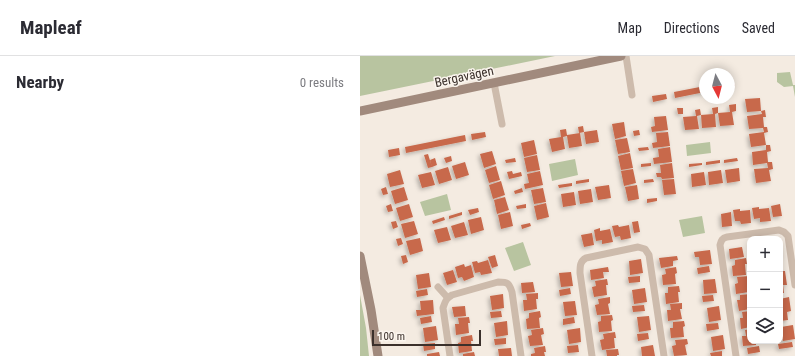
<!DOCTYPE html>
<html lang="en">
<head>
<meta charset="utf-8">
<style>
	:root { --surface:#fff; --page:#f2f2f3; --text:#2b2b33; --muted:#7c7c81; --line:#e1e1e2 }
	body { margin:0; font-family:"Roboto Condensed",sans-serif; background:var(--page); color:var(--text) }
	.controls { position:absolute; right:12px; bottom:12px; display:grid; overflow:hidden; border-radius:8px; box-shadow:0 2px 10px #0003 }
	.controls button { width:36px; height:36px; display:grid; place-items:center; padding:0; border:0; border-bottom:1px solid var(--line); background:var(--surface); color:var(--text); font:20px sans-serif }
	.compass { position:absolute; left:339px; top:12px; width:36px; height:36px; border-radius:50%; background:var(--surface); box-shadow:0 2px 10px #0003; rotate:173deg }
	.scale { position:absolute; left:12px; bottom:10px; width:109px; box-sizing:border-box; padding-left:4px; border:2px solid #3b302b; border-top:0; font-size:11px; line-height:14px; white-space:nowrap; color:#3b302b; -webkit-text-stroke:3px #fbf5ee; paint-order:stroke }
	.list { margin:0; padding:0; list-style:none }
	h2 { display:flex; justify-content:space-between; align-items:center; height:52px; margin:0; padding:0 16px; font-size:17px }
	h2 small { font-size:13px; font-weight:400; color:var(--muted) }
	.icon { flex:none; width:22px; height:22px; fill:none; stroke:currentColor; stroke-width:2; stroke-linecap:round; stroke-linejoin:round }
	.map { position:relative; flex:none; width:435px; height:300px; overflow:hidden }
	header { display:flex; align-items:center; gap:24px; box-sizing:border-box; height:56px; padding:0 20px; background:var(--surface); border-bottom:1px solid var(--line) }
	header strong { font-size:19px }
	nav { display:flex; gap:22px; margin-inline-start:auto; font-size:14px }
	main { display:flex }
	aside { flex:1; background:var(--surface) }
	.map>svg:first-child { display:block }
	.green { fill:#b8c4a0 }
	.building { fill:#c8694b; filter:url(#shadow) }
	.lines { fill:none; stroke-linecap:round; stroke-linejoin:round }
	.street { stroke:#cdbbac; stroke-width:7 }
	.secondary { stroke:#a18a7d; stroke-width:9 }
	.labels { text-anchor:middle; stroke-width:3; stroke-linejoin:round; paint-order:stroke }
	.street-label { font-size:13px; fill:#3b302b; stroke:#fbf5ee }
</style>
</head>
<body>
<header>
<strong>Mapleaf</strong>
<nav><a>Map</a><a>Directions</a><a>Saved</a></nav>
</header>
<main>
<aside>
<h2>Nearby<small>0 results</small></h2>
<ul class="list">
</ul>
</aside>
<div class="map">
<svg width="435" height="300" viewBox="0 0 435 300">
	<defs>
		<filter id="shadow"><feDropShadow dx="-2" dy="2" stdDeviation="2" flood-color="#0004"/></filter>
	</defs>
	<rect width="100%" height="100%" fill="#f4ebe1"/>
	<!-- green -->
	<path class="green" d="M0,0H195L0,40Z
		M430,16L433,29H435V41L433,30L424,31L417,26V17Z
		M350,86L351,97L327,100L326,89Z
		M215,103L218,119L192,125L189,108Z
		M87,138L91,154L65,160L60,146Z
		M342,160L345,177L323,181L319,164Z
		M163,186L171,209L154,215L145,192Z
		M0,239L6,272L9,300H0Z"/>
	<!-- building -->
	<path class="building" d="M373,24L375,30L369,31V25Z
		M345,30V36L315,42L314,36Z
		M306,38L307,43L293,46L292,40Z
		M400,42L401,55L387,56L385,43Z
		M376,48V55L372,56L374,69L360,70L358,57L370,56L369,49Z
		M358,51V57L355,58L356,71L342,72L341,59L353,58L352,52Z
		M317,52H323V58H318Z
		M340,53L341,59L337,60L339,73L325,74L323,61L336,60L335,54Z
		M405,54L406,61H403L404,71H407L408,76L404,77L406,89L391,91L389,78L404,76L403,72L389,73L387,60L402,58L401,55Z
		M306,60L308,74L292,76L291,71L295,70L294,61Z
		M264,66L266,80L255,83L252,68Z
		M223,70L224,76L219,77L218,71Z
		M206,73L207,79L220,77L222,90L209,92L207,80L203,81L205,93L192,96L189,83L201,81L200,74Z
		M237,74L239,86L226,88L224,76Z
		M279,74L280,79L274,80L273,75Z
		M125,76L126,81L112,84L111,78Z
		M308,76L310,90L293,92L292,87L297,86L296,77Z
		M105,79L106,85L46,97L45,91Z
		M267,82L270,96L258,98L255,84Z
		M174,84L177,98L164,101L161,87Z
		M406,89H410L411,95L407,96L408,106H412L413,113L409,114L411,125L396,127L394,113L408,112L407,107L393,109L392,96L406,94Z
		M288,91L289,94L279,95L278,92Z
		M310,91L312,106L294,108L293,102L299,101L298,93Z
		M39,92L40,99L29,101L28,94Z
		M132,95L136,108L124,112L120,98Z
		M270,97L273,112L261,114L258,100Z
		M68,98L72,111L68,112L64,99Z
		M177,99L180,114L167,116L164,102Z
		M91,100L92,105L86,107L84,102Z
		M75,102L77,109L72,111L70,104Z
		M155,102L156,106L146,107L145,104Z
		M377,102L378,105L364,107V104Z
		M360,104V107L346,109V106Z
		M105,106L109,119L96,123L92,110Z
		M291,107V110L281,111V108Z
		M312,107L314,122L302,123L301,121H297L296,117H301L300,109Z
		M342,107V109L329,111V108Z
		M136,110L140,124L129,127L125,114Z
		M88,111L92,124L79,128L75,115Z
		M379,112L380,125L367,127L365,114Z
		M273,113L276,127L264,130L261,115Z
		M40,114L44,128L30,131L27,118Z
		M361,114L363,127L349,129L348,116Z
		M152,115L153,118L161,116L162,120L149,123L147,116Z
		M180,115L183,129L165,133L164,128L169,127L167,118Z
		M71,116L75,129L62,132L58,119Z
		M344,116L346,129L332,131L331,118Z
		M229,123V126L216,128V125Z
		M293,123L294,126L284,127V124Z
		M314,123L316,138L304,139L302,124Z
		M141,125L145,139L133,143L129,129Z
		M212,127V130L199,132L198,129Z
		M249,129L251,142L238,144L235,131Z
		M277,129L279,143L268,145L265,131Z
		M26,131L28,138L23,139L21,133Z
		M44,131L48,144L35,148L31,135Z
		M162,132L163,136L155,138L154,135Z
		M183,132L186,146L174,148L171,134Z
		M231,133L233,146L220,148L218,135Z
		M214,136L216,149L203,151L201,138Z
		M145,141L149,154L137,158L134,144Z
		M297,142V145L287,147V143Z
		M186,147L189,161L177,164L174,150Z
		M31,148L33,155L28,156L26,150Z
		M49,148L53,161L40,165L36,152Z
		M166,148V152L157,153L156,150Z
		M420,148L422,160L413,161L411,150Z
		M399,151V153L409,152L411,165L400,166V162L394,163L392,152Z
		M118,152L119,156L110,159L108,154Z
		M380,153V155L390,154L391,167L381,168L380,165H375L373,154Z
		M102,156V159L89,163V160Z
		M150,156L153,170L141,173L138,159Z
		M371,156L372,170L362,171L361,158Z
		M84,161L85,164L73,168L72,165Z
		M121,161L124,174L111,178L108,164Z
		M36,165L38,171L33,173L31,166Z
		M54,165L58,178L45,182L41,168Z
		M278,165L280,176L274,177L272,166Z
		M104,166L108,179L95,182L91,170Z
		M170,167L171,170L162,173L161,169Z
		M258,169L259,171L269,169L271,182L261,184L260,180L255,181L252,170Z
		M87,171L91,184L78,187L74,174Z
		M240,172V175L250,173L253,186L242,188V184L236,185L234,174Z
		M232,177L234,189L224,191L221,179Z
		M41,182L43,188L38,190L36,183Z
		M60,182L63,195L50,199L46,185Z
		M420,186H421L423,201H420Z
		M382,191L384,201L370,203L369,193Z
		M350,194L352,208L340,209L339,201H335L334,196Z
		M46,199L48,206L43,208L41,200Z
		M135,199L138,210L132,212L128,201Z
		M317,200L318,204L313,205V210L301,212L299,202Z
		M386,202L387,208H385L386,219L373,220L372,210L375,209V204Z
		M281,203L283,217L270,219L269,205Z
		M128,204L132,217L121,219L120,216L115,217L112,206L117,205L118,207Z
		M104,208L105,211L111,209L114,221L104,225L102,221L98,222L95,211Z
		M349,210L350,216L338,218L337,212Z
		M248,211L249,216H243L244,222L231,224L230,214Z
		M316,211L317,217L315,218L316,228L303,229L302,219L306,218L305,213Z
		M93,214L97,226L87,229L83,217Z
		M420,215H425L427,229H423L424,237H420Z
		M211,216L213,230L201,231L199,217Z
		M69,217L71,231L58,233L56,219Z
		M280,220V226L269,227L268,221Z
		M389,220V226H388L389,236L376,238L375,228L378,227L377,221Z
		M247,223L248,229H246L247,239L234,241L232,231L236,230L235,225Z
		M355,223L357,237L344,238L343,224Z
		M173,226L175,236L162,237L161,227Z
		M319,230L320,236H318L319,246L306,248L305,237H308V231Z
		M210,232L211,238L200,240L199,234Z
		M285,232L287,246L274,248L272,234Z
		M67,233L68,239L57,241L56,235Z
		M178,237V243H176L177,253L164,255L163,244H167L166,238Z
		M143,238L144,252L132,254L130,240Z
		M390,238V253L379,255L377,244H380V239Z
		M353,239L354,245L343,246L342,240Z
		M250,241V247L248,248L250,258L237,259L235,249L239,248L238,243Z
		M429,241L431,255L427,256L428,264L420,265V243Z
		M73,244L74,258L57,260L56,254H61L60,245Z
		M215,245L217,259L205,260L203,246Z
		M322,247V253H320L322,263L308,265L307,254H311L310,248Z
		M284,249L285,255L273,256L272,250Z
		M105,250L106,260L94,261L92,251Z
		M359,250L361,264L349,266L347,252Z
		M141,255L142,261L131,262L130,256Z
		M180,255L181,261L179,262L180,272L167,273L166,263L169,262V257Z
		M390,255V271L381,273L380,262H383L382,256Z
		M252,259L253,264L251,265L252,275L239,276L238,266L241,265V260Z
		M71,260L72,266L61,268L60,262Z
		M289,260L291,274L279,276L277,261Z
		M109,261L110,267H108L109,277L96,279L95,268H99L98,262Z
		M214,261L215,267L203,269V263Z
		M147,265L148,279L136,281L134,267Z
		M324,265L325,270L323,271L324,281L311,282L310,272H313V266Z
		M358,267L359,273L347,275L346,268Z
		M433,269L435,283L423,285L421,271Z
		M76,270L78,284L65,286L63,272Z
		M183,272L184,278L181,279L183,289L170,290L168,280L172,279L171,274Z
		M220,272L221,286L209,288L207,274Z
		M390,273V285H396V289L383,290L382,280H386L385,274Z
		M255,276L256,282H254L255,292L242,294L240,284L244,283L243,278Z
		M288,277L289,283L278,285L277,278Z
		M112,279L113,285H111L112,295L99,297L98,287L101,286V281Z
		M363,279L365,293L353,295L351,281Z
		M146,282V288L135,289L134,283Z
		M327,283L328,288L325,289L327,299L314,300L312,290L316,289L315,284Z
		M432,286L433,291L419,293L418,288Z
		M75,287V293L64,295L63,288Z
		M218,289L219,296L208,297L207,290Z
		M293,289L295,300H282L281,291Z
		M185,290L186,296H184L185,300H171V298L175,297L174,292Z
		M399,290L400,296L388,298L387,292Z
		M151,292L152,300H139L138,293Z
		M258,293L259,299H257V300H247L246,294Z
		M362,295V300H351L350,297Z
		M79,296L80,300H67V298Z
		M114,296L115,300H103V298Z"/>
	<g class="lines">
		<!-- street -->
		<path class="street" d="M266,0L272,39
			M134,27L142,68
			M78,231L87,241
			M90,300L83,252C85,246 86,242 92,239L138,226C148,226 149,227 152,236L161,300
			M232,300L220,217C220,210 220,205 226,202L278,191L285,193L289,199L304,300
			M376,300L360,189C361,185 362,182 367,181L419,174L424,176L428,180L435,229"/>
		<!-- secondary -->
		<path class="secondary" d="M0,55L261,0
			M0,200L11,254L18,300"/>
	</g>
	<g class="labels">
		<!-- street labels -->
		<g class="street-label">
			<text transform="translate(104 20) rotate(-12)" y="5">Bergavägen</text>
		</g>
	</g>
</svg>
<div class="controls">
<button>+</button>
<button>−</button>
<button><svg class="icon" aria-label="layers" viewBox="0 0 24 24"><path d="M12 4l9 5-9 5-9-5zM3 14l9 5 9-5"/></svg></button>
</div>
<svg class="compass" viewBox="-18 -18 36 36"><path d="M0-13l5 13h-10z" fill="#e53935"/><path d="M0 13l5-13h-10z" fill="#7c7c81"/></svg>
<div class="scale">100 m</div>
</div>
</main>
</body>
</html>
